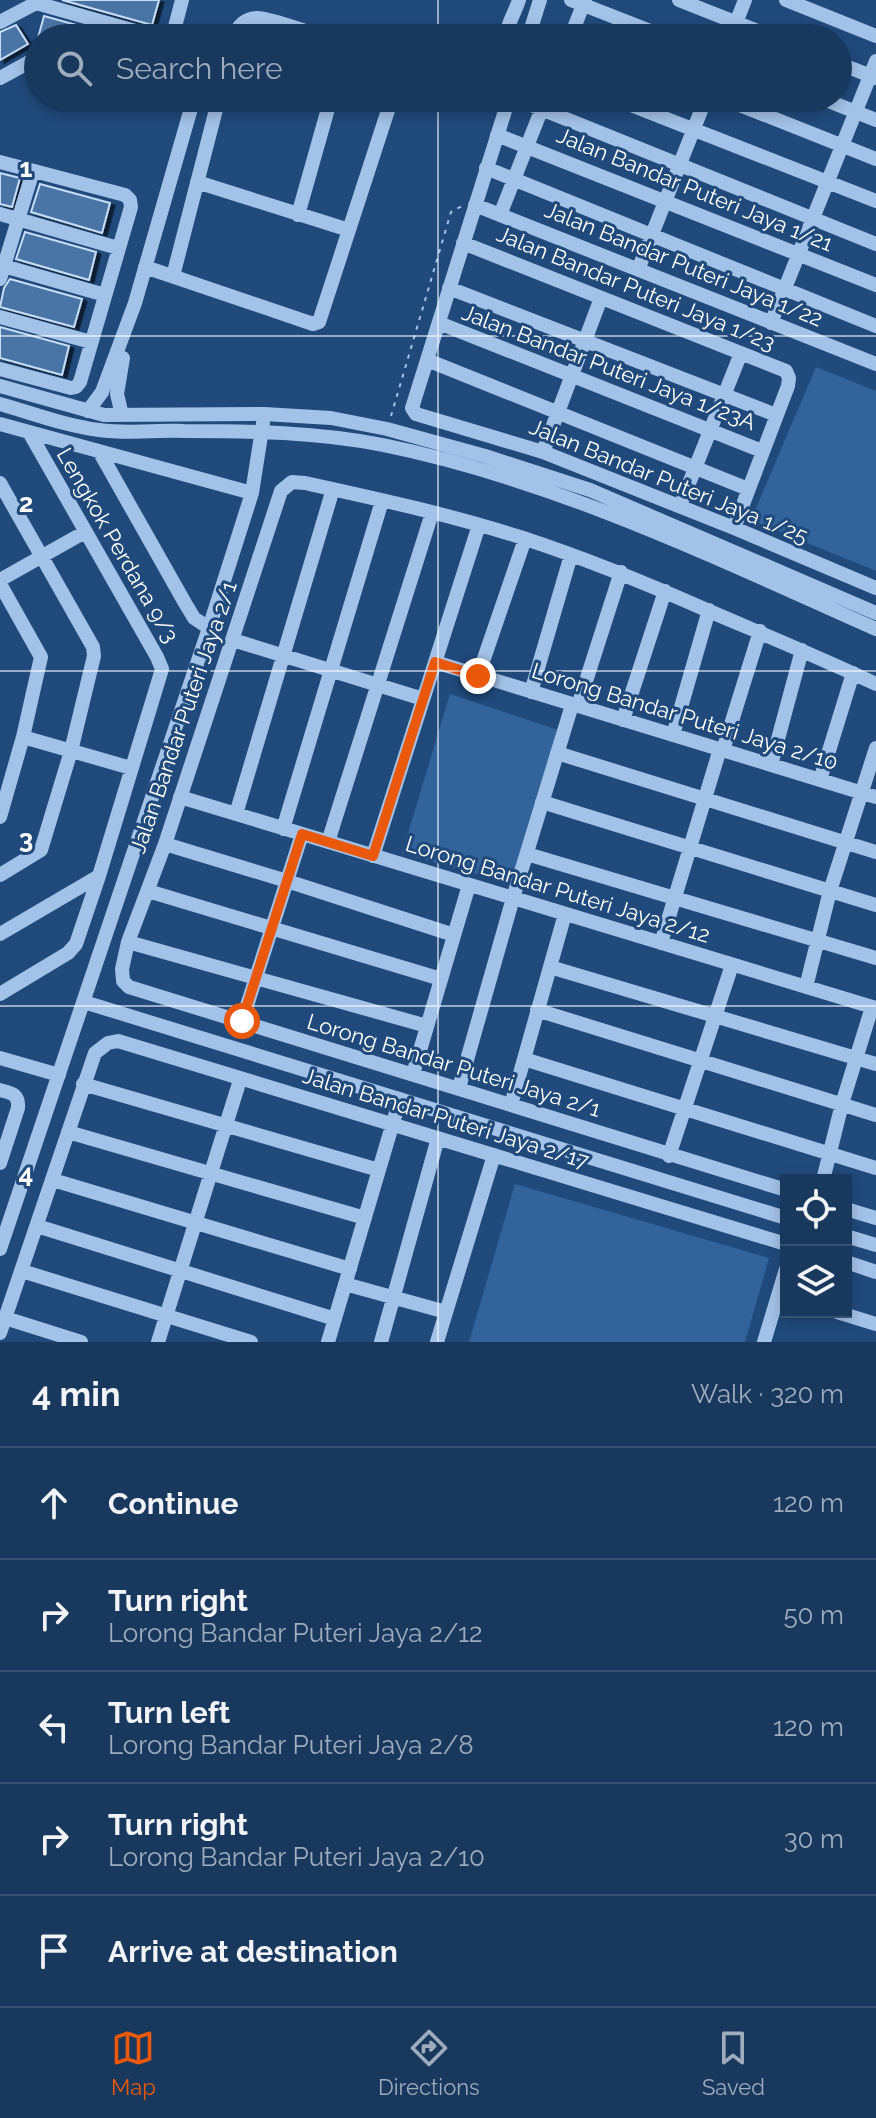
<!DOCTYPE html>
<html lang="en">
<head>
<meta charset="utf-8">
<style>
	:root { --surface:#18385d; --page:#254366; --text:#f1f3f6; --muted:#9facbc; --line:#365272; --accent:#ea580c }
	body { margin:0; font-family:Raleway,sans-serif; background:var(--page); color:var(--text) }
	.controls { position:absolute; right:24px; bottom:24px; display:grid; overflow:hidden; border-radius:0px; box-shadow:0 4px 12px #0003 }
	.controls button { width:72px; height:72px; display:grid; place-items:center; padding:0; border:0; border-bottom:2px solid var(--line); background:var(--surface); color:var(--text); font:40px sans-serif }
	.stop { position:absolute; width:24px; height:24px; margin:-18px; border:6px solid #ea580c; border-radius:50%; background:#fff }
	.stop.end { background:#ea580c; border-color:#fff; box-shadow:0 2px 8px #0008 }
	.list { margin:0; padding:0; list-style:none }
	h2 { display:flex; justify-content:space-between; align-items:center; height:104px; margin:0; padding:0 32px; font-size:34px }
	h2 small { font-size:26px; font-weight:400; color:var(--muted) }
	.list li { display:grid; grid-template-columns:52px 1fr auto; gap:24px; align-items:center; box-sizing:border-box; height:112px; padding:0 32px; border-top:2px solid var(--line) }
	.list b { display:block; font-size:30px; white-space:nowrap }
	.list p { margin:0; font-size:26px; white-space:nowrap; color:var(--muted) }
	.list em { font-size:26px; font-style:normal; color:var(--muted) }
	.icon { flex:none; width:44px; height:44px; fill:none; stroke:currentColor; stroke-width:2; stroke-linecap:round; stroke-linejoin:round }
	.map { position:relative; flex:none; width:876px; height:1342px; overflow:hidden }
	.search { position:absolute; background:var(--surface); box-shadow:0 4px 12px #0003; left:24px; right:24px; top:24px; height:88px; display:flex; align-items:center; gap:20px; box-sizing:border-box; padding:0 28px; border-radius:44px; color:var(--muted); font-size:30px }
	.sheet { height:664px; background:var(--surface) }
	nav { display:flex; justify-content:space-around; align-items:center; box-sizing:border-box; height:112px; border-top:2px solid var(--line); background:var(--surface); font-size:22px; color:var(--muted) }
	nav a { display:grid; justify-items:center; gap:4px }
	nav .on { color:var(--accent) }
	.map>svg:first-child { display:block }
	.green { fill:#33639b }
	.building { fill:#4874a6; stroke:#c6dcf5; stroke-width:2; filter:url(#shadow) }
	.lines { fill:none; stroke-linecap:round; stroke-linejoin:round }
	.path { stroke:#a3c2e7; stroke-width:2; stroke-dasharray:4 6; stroke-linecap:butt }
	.minor { stroke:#a3c2e7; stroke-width:14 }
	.route { stroke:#ea580c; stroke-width:10 }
	.grid { fill:none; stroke:#fff; stroke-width:2; stroke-opacity:0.55 }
	.labels { text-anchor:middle; stroke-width:6; stroke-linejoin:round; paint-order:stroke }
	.street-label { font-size:22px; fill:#fff; stroke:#204a7c }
	.grid-label { font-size:26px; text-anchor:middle; font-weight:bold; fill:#fff; stroke:#204a7c; stroke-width:6; stroke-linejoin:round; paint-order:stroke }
</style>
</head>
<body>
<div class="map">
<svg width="876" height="1342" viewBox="0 0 876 1342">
	<defs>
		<filter id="shadow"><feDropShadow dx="4.5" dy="2.5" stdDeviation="0" flood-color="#0009"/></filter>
	</defs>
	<rect width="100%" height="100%" fill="#204a7c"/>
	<!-- green -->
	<path class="green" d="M816,367L876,391V571L751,520Z
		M450,694L561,731L511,884L402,853Z
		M515,1184L769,1258L745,1342H469Z"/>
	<!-- building -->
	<path class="building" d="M62,0H159L152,25Z
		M44,16L123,38H38Z
		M16,25L28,44L0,60V32Z
		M0,173L20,178L12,207L0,204Z
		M40,184L110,203L102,233L31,212Z
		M25,232L96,252L89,280L16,259Z
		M10,279L82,299L74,327L0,307L4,288Z
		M0,327L69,346L62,375L0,358Z"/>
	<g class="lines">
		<!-- path -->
		<path class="path" d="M391,416L451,212L462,206"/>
		<!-- minor -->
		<path class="minor" d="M571,0L668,38
			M679,0L775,38
			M786,0L876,36
			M0,22L36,3L160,38
			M172,38L182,0
			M234,38C237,27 244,19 257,18C270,18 311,33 326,38
			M507,38C506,25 515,13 519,0
			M528,38L540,0
			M570,38L585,0
			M730,38L745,0
			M838,63L876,78
			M0,78L33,60L38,59
			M509,98L412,408L416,414L543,452L734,528L876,588
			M514,98L876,244
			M613,98L876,201
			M722,98L876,159
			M821,98L876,120
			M497,135L876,285
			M0,162L125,195L130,200L131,207L80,382L76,387L71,388L0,369
			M486,168L876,326
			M197,182L349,230
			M475,205L876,364
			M0,214L118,248
			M298,215L331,98
			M500,215L546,98
			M463,243L786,371L789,378L788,386L734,528
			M0,265L105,295
			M145,267L313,324L319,322L392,98
			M638,270L706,98
			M173,276L219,98
			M0,279L33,171
			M449,288L776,415
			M0,317L91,342
			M439,323L762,451
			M771,323L876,61
			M427,360L748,489
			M0,386L104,415L264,414L331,418L387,429L485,456L590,490L876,613
			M0,404C32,413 66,426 99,430C127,434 157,430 184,431C251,431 317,432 383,445C556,480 716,558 876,629
			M88,411L102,392L135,303L194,98
			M122,415L117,394L123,358
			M0,424L252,493
			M99,451L185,603L194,618L209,628
			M543,452L601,298
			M0,483L93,647L94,656L71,751L41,850L0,875
			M680,506L741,353
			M0,580L85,532
			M0,584L41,657L23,737L0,817
			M233,640L423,699
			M435,662L876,797
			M478,676L525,539
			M531,692L571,555
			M578,706L621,572
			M623,720L665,591
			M673,735L709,610
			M23,737L131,768
			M723,750L760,631
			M557,753L876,852
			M771,765L802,650
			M820,780L853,673
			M180,797L876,1008
			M542,802L876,905
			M236,814L333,489
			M283,829L382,501
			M328,842L432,513
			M165,844L287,881L454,935
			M527,854L876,958
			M373,856L479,525
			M148,891L441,979
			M0,934L99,876L162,669L157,657L29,432
			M128,942L427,1026
			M661,943L720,749
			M550,967L876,1064
			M806,987L830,891L876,748
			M0,994L68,953L76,944L99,876
			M84,1002L786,1218
			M537,1010L876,1115
			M242,1021L302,834
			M0,1058L59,1075
			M524,1059L876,1168
			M413,1074L469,885
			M83,1084L379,1170
			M459,1088L513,898L572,705
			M0,1090C12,1093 19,1094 18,1108L0,1163
			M511,1105L565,914
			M68,1132L365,1218
			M669,1156L732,965
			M53,1180L350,1269
			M823,1180L842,1104L872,1007
			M786,1190L129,987L123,981L122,969L128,942L165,844L281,491L292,482L305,483C378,499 452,515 523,538C587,559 648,584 709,611C765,635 821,658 876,684
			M846,1209L876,1218
			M37,1226L335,1319
			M846,1236L876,1245
			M0,1249L209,628L252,493L263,423
			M846,1262L876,1272
			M22,1271L251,1342
			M345,1284L446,1312
			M837,1312L876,1324
			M5,1318L81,1342
			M0,1333L95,1053L108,1043L118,1041L786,1244
			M158,1342L240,1080
			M328,1342L400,1099
			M381,1342L438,1138
			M437,1342L494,1155
			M764,1342L786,1269"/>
	</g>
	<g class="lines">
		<!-- route -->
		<path class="route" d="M242,1021L302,834L373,856L435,662L478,676"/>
	</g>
	<!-- grid -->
	<path class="grid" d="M438,0V38M438,98V1342M0,336H876M0,671H876M0,1006H876"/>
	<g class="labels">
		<!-- street labels -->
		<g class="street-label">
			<text transform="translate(695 189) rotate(22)" y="8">Jalan Bandar Puteri Jaya 1/21</text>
			<text transform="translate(684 264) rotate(22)" y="8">Jalan Bandar Puteri Jaya 1/22</text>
			<text transform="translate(636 288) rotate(22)" y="8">Jalan Bandar Puteri Jaya 1/23</text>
			<text transform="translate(609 367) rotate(21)" y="8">Jalan Bandar Puteri Jaya 1/23A</text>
			<text transform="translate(669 481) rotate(22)" y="8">Jalan Bandar Puteri Jaya 1/25</text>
			<text transform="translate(118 545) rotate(60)" y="8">Lengkok Perdana 9/3</text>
			<text transform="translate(685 716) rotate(17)" y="8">Lorong Bandar Puteri Jaya 2/10</text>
			<text transform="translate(183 717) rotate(-71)" y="8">Jalan Bandar Puteri Jaya 2/1</text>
			<text transform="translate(558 889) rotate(17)" y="8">Lorong Bandar Puteri Jaya 2/12</text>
			<text transform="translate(454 1065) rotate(17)" y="8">Lorong Bandar Puteri Jaya 2/1</text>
			<text transform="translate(446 1118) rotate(17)" y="8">Jalan Bandar Puteri Jaya 2/17</text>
		</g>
	</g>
	<g class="grid-label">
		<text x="26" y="177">1</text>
		<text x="26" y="512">2</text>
		<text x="26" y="848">3</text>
		<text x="26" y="1183">4</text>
	</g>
</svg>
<div class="controls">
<button><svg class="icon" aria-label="locate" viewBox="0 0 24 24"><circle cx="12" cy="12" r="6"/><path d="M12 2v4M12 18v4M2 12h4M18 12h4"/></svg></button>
<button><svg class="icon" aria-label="layers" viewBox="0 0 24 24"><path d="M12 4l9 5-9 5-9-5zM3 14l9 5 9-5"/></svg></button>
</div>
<div class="stop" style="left:242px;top:1021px"></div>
<div class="stop end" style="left:478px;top:676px"></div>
<div class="search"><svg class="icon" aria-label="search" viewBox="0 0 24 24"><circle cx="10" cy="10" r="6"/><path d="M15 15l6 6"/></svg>Search here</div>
</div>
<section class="sheet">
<h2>4 min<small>Walk · 320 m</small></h2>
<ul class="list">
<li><svg class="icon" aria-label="ahead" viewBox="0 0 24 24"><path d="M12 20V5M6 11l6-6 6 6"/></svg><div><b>Continue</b></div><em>120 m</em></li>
<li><svg class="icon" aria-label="right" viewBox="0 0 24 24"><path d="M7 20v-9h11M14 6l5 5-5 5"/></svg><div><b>Turn right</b><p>Lorong Bandar Puteri Jaya 2/12</p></div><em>50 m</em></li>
<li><svg class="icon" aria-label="left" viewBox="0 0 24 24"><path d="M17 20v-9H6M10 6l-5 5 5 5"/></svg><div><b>Turn left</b><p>Lorong Bandar Puteri Jaya 2/8</p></div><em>120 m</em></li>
<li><svg class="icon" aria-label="right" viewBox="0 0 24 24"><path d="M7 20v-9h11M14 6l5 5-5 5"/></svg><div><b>Turn right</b><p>Lorong Bandar Puteri Jaya 2/10</p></div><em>30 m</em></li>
<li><svg class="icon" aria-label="arrive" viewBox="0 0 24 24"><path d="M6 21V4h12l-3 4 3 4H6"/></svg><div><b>Arrive at destination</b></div></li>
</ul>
</section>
<nav>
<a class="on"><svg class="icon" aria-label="map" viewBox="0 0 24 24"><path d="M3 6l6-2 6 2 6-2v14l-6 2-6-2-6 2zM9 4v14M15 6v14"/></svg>Map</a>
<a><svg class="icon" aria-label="directions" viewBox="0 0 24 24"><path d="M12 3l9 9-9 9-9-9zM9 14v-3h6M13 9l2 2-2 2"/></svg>Directions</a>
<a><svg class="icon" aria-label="saved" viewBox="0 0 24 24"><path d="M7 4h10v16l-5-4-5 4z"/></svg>Saved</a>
</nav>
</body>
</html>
